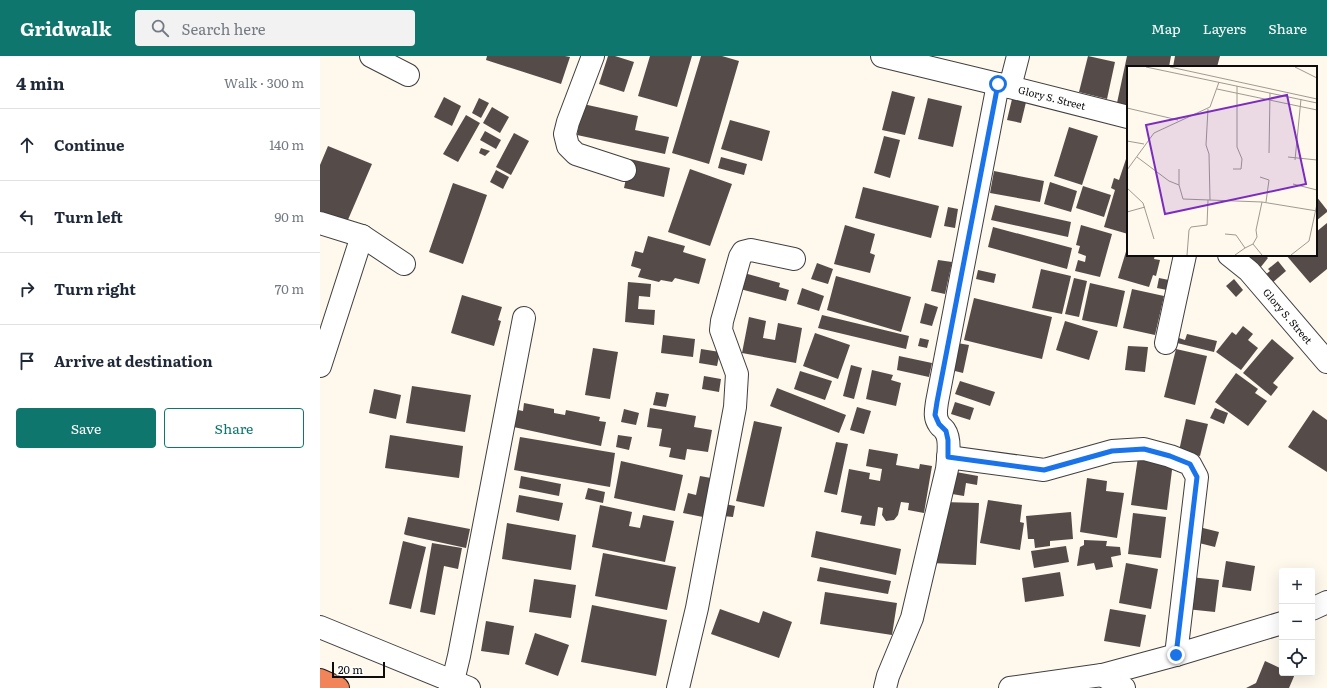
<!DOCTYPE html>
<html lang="en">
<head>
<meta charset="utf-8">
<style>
	:root { --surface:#fff; --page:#f2f2f3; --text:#1f2937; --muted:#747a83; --line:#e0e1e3; --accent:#0f766e }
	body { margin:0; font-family:Literata,serif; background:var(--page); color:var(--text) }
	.controls { position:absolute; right:12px; bottom:12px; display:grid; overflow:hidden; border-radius:4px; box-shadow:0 4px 16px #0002 }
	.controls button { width:36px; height:36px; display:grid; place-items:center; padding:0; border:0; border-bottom:1px solid var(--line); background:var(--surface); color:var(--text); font:20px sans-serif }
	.scale { position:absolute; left:12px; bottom:10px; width:53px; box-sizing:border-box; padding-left:4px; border:2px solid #0c0c0c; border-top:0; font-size:11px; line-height:14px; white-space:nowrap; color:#0c0c0c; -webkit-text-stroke:3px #fff; paint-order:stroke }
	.stop { position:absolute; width:12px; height:12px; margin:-9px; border:3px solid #1a73e8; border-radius:50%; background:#fff }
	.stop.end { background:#1a73e8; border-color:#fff; box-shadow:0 1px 4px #0008 }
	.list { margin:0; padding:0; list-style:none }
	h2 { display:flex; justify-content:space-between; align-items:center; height:52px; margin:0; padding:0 16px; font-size:17px }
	h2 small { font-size:13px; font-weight:400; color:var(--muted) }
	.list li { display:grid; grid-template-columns:26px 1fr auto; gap:12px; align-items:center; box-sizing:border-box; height:72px; padding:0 16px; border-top:1px solid var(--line) }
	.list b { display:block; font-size:15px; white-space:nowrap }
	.list em { font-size:13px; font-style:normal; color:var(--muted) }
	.actions { display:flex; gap:8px; padding:12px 16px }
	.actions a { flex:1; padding:9px 0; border:1px solid var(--accent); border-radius:4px; text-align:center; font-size:14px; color:var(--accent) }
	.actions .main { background:var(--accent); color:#fff }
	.icon { flex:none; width:22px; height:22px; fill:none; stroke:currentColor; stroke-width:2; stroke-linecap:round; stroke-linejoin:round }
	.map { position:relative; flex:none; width:1007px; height:632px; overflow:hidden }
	header { display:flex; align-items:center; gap:24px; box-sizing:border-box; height:56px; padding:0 20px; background:var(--accent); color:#fff }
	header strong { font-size:19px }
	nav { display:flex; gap:22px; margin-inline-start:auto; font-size:14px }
	.search { width:280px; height:36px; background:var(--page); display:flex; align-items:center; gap:10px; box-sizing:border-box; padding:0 14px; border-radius:4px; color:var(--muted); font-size:15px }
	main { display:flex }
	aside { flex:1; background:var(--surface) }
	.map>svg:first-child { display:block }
	.building { fill:#554c49 }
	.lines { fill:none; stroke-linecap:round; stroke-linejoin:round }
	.minor-casing { stroke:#3f3f3f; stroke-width:24 }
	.highway-casing { stroke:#1d1d1d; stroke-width:24 }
	.minor { stroke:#fff; stroke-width:22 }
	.highway { stroke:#f18458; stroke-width:22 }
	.route { stroke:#1a73e8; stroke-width:5 }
	.labels { text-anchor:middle; stroke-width:4; stroke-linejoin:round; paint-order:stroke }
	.street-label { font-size:10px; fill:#0c0c0c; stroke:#fff }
	.inset-road { fill:none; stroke:#9e9a92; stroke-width:1 }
	.view { fill:#7b2cbf; fill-opacity:0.15; stroke:#7b2cbf; stroke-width:2 }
	.inset-edge { fill:none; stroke:#0c0c0c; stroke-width:2 }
</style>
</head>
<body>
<header>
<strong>Gridwalk</strong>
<div class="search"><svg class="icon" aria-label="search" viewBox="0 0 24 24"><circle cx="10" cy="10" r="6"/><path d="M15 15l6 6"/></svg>Search here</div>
<nav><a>Map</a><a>Layers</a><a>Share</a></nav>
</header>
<main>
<aside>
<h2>4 min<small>Walk · 300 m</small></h2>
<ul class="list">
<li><svg class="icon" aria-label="ahead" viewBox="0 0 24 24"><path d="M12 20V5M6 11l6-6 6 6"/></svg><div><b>Continue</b></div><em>140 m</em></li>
<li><svg class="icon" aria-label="left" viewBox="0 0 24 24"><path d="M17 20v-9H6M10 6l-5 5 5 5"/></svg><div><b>Turn left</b></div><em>90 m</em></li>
<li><svg class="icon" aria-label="right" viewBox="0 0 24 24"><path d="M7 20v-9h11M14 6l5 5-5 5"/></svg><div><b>Turn right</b></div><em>70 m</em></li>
<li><svg class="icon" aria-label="arrive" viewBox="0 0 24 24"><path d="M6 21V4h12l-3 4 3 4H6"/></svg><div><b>Arrive at destination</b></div></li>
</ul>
<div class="actions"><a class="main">Save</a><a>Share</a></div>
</aside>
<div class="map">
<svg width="1007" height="632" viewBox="0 0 1007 632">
	<rect width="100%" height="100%" fill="#fff8ec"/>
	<!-- building -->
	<path class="building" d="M167,0H245L250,1L241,28L166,4Z
		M288,0H295L314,6L304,36L279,28Z
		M330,0H372L357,51L318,40Z
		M381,0H402L419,5L389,108L352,97Z
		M768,0L795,6L787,43L759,36Z
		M807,0H851L849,11H808V49L797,47Z
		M855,0H900L897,11H853Z
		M572,35L595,41L585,79L562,74Z
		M693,39L707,42L701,67L687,64Z
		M124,41L141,50L132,70L114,61Z
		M159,42L169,47L161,62L152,57Z
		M608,42L642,50L633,91L598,83Z
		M263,48L318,60L315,74L349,81L345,98L257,79Z
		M172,51L189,61L180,77L163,67Z
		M146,59L160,67L138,106L123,98Z
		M410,64L450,75L442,105L401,93Z
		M749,71L778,80L762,129L734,120Z
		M165,75L181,84L176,93L160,84Z
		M194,77L209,85L191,119L176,111Z
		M564,80L580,84L570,122L554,117Z
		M8,90L52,108L27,166L0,155V109Z
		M161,92L170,95L165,100L159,97Z
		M401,101L427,108L424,119L398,112Z
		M310,103L350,112L344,141L304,132Z
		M806,103L808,104V178L784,171L795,134L791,132L794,122L799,124Z
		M370,113L412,128L390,190L348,176Z
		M176,114L189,121L183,133L170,126Z
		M674,115L724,125L720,146L670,137Z
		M730,126L757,135L751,156L724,148Z
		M133,127L167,139L143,208L109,196Z
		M763,130L791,139L784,161L756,152Z
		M543,131L619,150L611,182L535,162Z
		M996,140L1007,154V156L996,165Z
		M675,149L751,166L748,181L671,164Z
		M628,151L638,153L635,172L624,170Z
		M1007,167V213L990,227L966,199H996V176Z
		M525,169L555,178L550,197L555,199L550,217L514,208Z
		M761,169L792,178L780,221L755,215L758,204L765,206L766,200L758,197L760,190L756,189Z
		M673,171L752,192L747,213L668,191Z
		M328,180L365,190L363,196L386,203L379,228L355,222L352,226L341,224L339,226L318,221L321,213L311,210L315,195L323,197Z
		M808,189V199H835L834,203L840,204L836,220L833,219L829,231L798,222Z
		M923,199H945L948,202L940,212Z
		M618,204L632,206L625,238L611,235Z
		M958,205L966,215L952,227L945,219L950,215L948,213Z
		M497,207L513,213L508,228L491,223Z
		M721,213L751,220L742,258L712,252Z
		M658,214L676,218L674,227L656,223Z
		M424,217L460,227L459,231L469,234L466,245L420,233Z
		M516,220L591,241L581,276L507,254Z
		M754,222L767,225L759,261L745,258Z
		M839,222L849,224L847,234L837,232Z
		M914,223L923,234L916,241L906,230Z
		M308,226L331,228L330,241L319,240L318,253L335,254L334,269L305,266Z
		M770,227L805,235L797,271L762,264Z
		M482,232L504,240L499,255L477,248Z
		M812,233L844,240L835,279L803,272Z
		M142,239L182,251L178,264L181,265L174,290L131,277Z
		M654,242L732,261L722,303L644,284Z
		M605,247L618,251L612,270L600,267Z
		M502,259L589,280L586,293L498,272Z
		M429,261L446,265L443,282L455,284L458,267L482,272L476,307L422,297Z
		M745,265L778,275L769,304L736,294Z
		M923,270L933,278L928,284L938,292L921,314L896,296L912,276L916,279Z
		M495,277L530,289L518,323L483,310Z
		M867,278L897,285L894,296L857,287L859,282L865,284Z
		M343,279L375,283L373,301L341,297Z
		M600,282L609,284L607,292L598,290Z
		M952,283L974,302L953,327L958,331L951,340L923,317Z
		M637,287L649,289L643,317L631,314Z
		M808,290L828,291L825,316L805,314Z
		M273,292L298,296L290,343L265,339Z
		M381,293L400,296L397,310L379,307Z
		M856,293L887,300L875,349L844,341Z
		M579,300L612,307L609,321L577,314Z
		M531,309L542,312L534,343L523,340Z
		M552,314L573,319L571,324L581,327L576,350L546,343Z
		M480,315L512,325L505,344L474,333Z
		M916,317L938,333L935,337L947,345L928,370L895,346Z
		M384,320L401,323L399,336L382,333Z
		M640,325L675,336L670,350L635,338Z
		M92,330L151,339L145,376L86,367Z
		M457,332L526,359L519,377L450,350Z
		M54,333L81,339L76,363L49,357Z
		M336,336L349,338L346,351L333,349Z
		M635,346L654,352L650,364L631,358Z
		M204,347L234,353V357L245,359L246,354L280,361L279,365L286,366L281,390L189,370L193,353L203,355Z
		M537,351L551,355L544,378L530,374Z
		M330,352L376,360L374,371L392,374L388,396L367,393L365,404L349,401L351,392L339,390L342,373L327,371Z
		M895,352L908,357L904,368L890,362Z
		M304,353L319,357L316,369L301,366Z
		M993,354L1007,364V416L968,391Z
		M866,363L888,368L880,400L859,395Z
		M434,365L462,371L444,451L416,445Z
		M70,379L143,390L139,422L65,412Z
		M298,379L312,381L309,394L296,391Z
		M200,381L295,397L290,431L194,414Z
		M516,386L528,388L517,439L504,436Z
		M549,393L578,398L576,409L599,413L600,408L612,410L604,457L588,454L589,447L581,446L578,459L574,464L566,465L562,459L563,452L558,451L555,470L540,468L542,460L521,456L529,413L550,417L549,423L560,425L562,413L546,410Z
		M818,401L853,406L847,454L811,449Z
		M301,405L363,419L355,455L294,442Z
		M636,416L658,420L657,429L646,427L644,440L632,438Z
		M201,420L241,428L239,440L199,432Z
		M380,420L391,422L383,461L363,457L368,437L376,439Z
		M767,422L787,425L786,435L804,437L797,482L760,476Z
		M268,432L285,436L283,447L265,443Z
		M199,439L243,447L239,465L196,456Z
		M668,444L702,449L700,466L704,467L700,494L660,487Z
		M623,446L659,447L656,509L611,507Z
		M405,448L415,450L413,461L403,460Z
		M280,449L312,456L309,470L320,472L323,459L354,465L345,506L272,491Z
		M751,456L753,483L730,485V490L715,492L714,483H708L706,460Z
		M813,457L846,461L841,502L808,498Z
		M88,461L150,473L146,492L86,479L84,478Z
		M187,467L256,479L251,514L182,503Z
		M879,471L899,476L895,491L875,486Z
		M496,475L581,493L576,519L491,501Z
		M764,484L787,485L786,490L800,491L801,499L791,501L793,511L776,514L774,507L757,510L760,491L764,489Z
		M83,485L106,491L91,553L69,548Z
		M112,487L142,492L138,513L124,510L115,559L100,556Z
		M746,490L749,506L714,512L711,495Z
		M283,497L356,511L347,554L275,540Z
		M906,505L935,510L931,535L902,531Z
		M806,507L838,513L831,553L799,547Z
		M500,511L571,525L568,538L497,525Z
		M740,516L744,540L705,546L702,522Z
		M870,521L899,524L895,556L866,553Z
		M214,523L256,529L251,562L209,556Z
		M505,536L577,547L572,579L500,568Z
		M272,549L347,564L336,620L261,606Z
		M400,553L439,567L443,555L472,566L459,602L391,578Z
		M790,553L826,559L820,591L784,585Z
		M166,565L194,570L189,599L161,595Z
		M215,577L249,589L238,620L205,608Z
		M945,605L962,613V617L975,618L969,632H926L936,627Z"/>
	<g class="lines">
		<!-- minor casing -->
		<g class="minor-casing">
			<g id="minor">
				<path d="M51,0L88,19"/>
				<path d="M273,0L248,66L245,78L248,90L256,98L305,114"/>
				<path id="s1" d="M562,0L690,31L808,61"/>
				<path d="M690,31L698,0"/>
				<path d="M0,167L42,180L84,208"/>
				<path id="s2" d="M909,199L929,215L1007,306"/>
				<path d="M846,287L865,199"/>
				<path d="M0,310L42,180"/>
				<path d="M628,401L724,414L792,395L824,393L850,400L870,408L877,421L856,599"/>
				<path d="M992,553L1007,546"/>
				<path d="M0,571L149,632"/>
				<path d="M782,619L804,632"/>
				<path d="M130,632L133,625L139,600L204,262"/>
				<path d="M358,632L377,552L415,351L417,318L401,274L402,265L420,201L423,196L431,194L474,203"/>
				<path d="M565,632L568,620L592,562L627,413C628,404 631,383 625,375C624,372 620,371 619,368C614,361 616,354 617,346L678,28"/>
				<path d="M690,632L782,619L856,599L962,567"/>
			</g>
		</g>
		<!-- highway casing -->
		<g class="highway-casing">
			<path id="highway" d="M0,624L18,632"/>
		</g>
		<!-- minor -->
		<use href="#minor" class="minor"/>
		<!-- highway -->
		<use href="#highway" class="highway"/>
	</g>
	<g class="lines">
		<!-- route -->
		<path class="route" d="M678,28L617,346L615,359L619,368L626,375L628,384V401L724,414L792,395L824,393L850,400L870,408L877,421L856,599"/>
	</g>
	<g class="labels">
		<!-- street labels -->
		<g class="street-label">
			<text dy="4" stroke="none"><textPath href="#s1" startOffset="175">Glory S. Street</textPath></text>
			<text dy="4" stroke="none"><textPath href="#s2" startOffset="85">Glory S. Street</textPath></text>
		</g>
	</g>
	<!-- overview -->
	<g transform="translate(807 10)">
		<rect width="190" height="190" fill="#fff8ec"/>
		<path class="inset-road" d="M19,1L190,37M43,1L190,33M168,1L190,12M90,23L190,44M0,42L51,54M81,43L79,79L82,88L83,134M0,75L17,78M142,87L143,27M10,91L42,115L52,119L56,133L135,136L190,145M161,91L190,94M168,94L174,33M106,103H114L115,93L110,81V20M0,104L27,67L83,41L92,16M133,111L142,114L139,136M166,118L190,124M52,119V103M0,122L16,137L27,173M0,146L18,141M98,168L109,169L118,182L126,178L130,171L129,164L135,136M126,178L135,189M60,189L62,164L64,161L80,159L81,134M108,189L118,182M164,189L182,175L190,138"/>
		<path class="view" d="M160,29L179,118L38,148L19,59Z"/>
		<rect width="190" height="190" class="inset-edge"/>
	</g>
</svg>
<div class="controls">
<button>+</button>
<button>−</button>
<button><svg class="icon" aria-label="locate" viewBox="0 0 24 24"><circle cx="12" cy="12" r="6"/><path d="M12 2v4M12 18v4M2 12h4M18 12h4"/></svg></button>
</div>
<div class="scale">20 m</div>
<div class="stop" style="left:678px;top:28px"></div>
<div class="stop end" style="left:856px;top:599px"></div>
</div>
</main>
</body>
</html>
